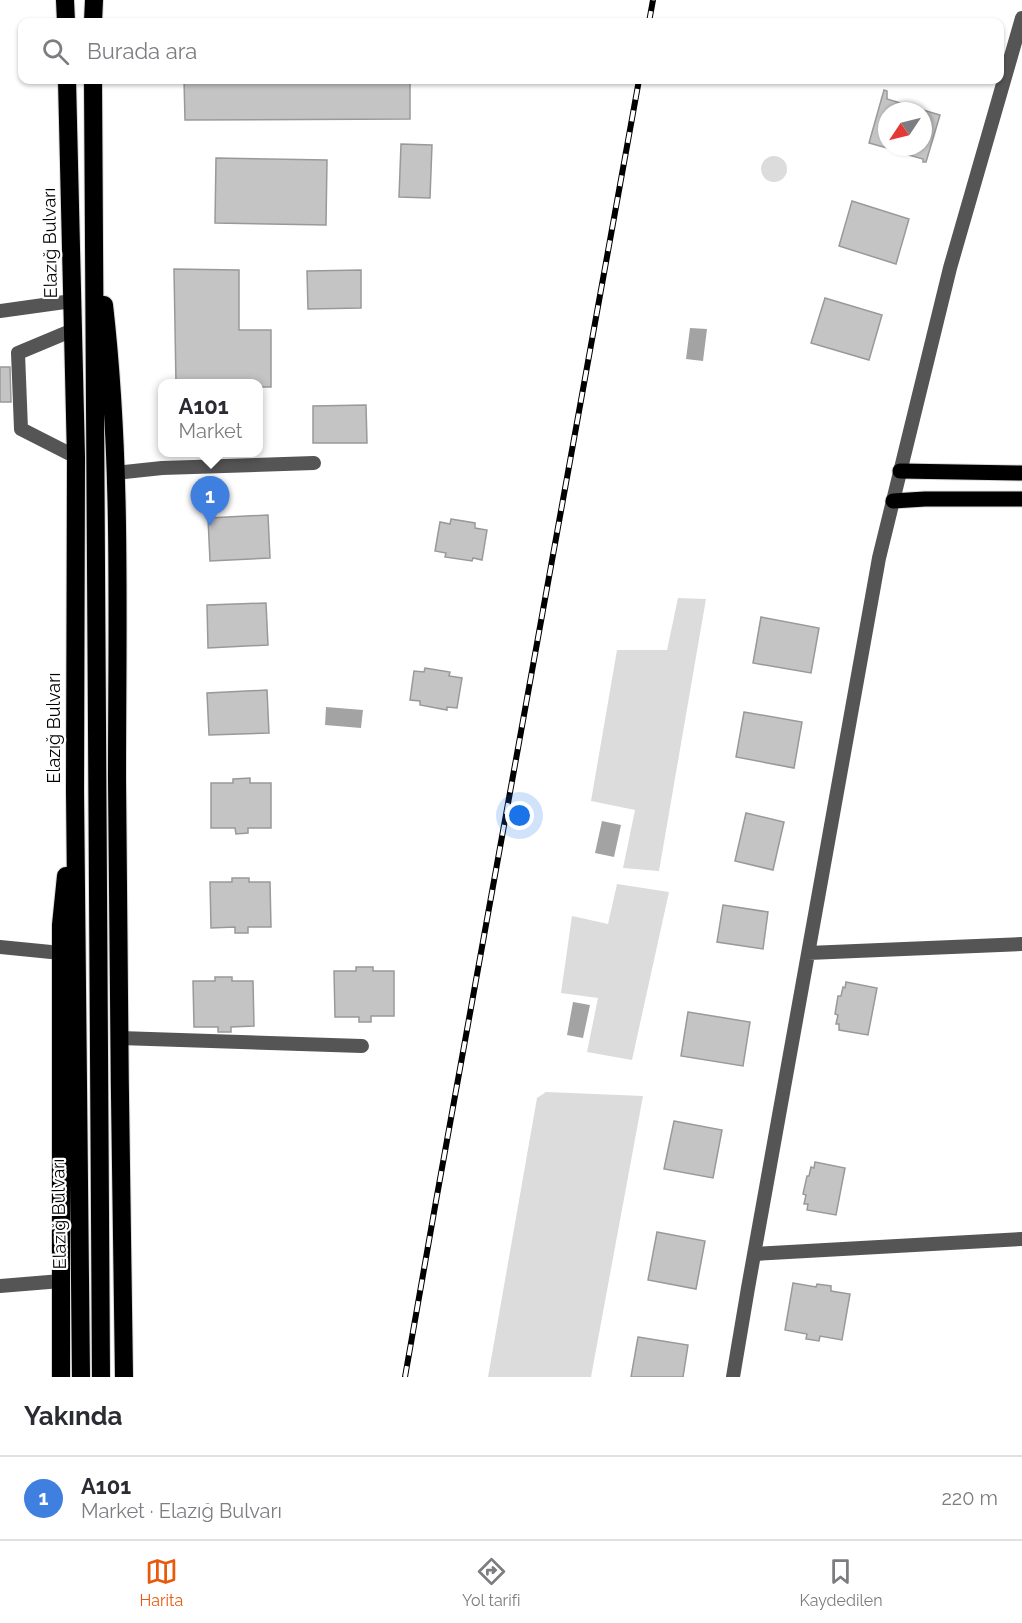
<!DOCTYPE html>
<html lang="tr">
<head>
<meta charset="utf-8">
<style>
	:root { --surface:#fff; --page:#f2f2f3; --text:#2b2b33; --muted:#7c7c81; --line:#e1e1e2; --accent:#ea580c }
	body { margin:0; font-family:Raleway,sans-serif; background:var(--page); color:var(--text) }
	.compass { position:absolute; left:878px; top:102px; width:54px; height:54px; border-radius:50%; background:var(--surface); box-shadow:0 2px 4px #0004; rotate:235deg }
	.you { position:absolute; left:520px; top:816px; width:21px; height:21px; margin:-15px; border:4px solid #fff; border-radius:50%; background:#1a73e8; box-shadow:0 0 0 9px #1a73e833 }
	.badge { display:grid; place-items:center; width:39px; height:39px; border-radius:50%; background:var(--accent); color:#fff; font-size:20px; font-weight:700 }
	.pin { position:absolute; translate:-50% -50px; filter:drop-shadow(0 2px 3px #0008) }
	.pin::after { content:''; position:absolute; top:32px; width:21px; height:18px; background:inherit; clip-path:polygon(0 0,100% 0,50% 100%) }
	.popup { position:absolute; left:158px; top:379px; width:105px; height:78px; box-sizing:border-box; display:grid; place-content:center; border-radius:12px; background:var(--surface); filter:drop-shadow(0 2px 4px #0005); font-size:20px; white-space:nowrap; color:var(--muted) }
	.popup b { font-size:22px; color:var(--text) }
	.popup::after { content:''; position:absolute; left:50%; top:100%; margin-left:-12px; border:12px solid transparent; border-top-color:var(--surface) }
	.list { margin:0; padding:0; list-style:none }
	h2 { display:flex; justify-content:space-between; align-items:center; height:78px; margin:0; padding:0 24px; font-size:26px }
	h2 small { font-size:20px; font-weight:400; color:var(--muted) }
	.list li { display:grid; grid-template-columns:39px 1fr auto; gap:18px; align-items:center; box-sizing:border-box; height:84px; padding:0 24px; border-top:2px solid var(--line) }
	.list b { display:block; font-size:22px; white-space:nowrap }
	.list p { margin:0; font-size:20px; white-space:nowrap; color:var(--muted) }
	.list em { font-size:20px; font-style:normal; color:var(--muted) }
	.icon { flex:none; width:33px; height:33px; fill:none; stroke:currentColor; stroke-width:2; stroke-linecap:round; stroke-linejoin:round }
	.map { position:relative; flex:none; width:1022px; height:1377px; overflow:hidden }
	.search { position:absolute; background:var(--surface); box-shadow:0 2px 4px #0004; left:18px; right:18px; top:18px; height:66px; display:flex; align-items:center; gap:15px; box-sizing:border-box; padding:0 21px; border-radius:12px; color:var(--muted); font-size:22px }
	.sheet { height:162px; background:var(--surface) }
	nav { display:flex; justify-content:space-around; align-items:center; box-sizing:border-box; height:84px; border-top:2px solid var(--line); background:var(--surface); font-size:16px; color:var(--muted) }
	nav a { display:grid; justify-items:center; gap:3px }
	nav .on { color:var(--accent) }
	.map>svg:first-child { display:block }
	.green { fill:#dcdcdc }
	.water { fill:#a3a3a3 }
	.building { fill:#c4c4c4; stroke:#999; stroke-width:1.5 }
	.lines { fill:none; stroke-linecap:round; stroke-linejoin:round }
	.major-casing { stroke:#dbdbdb; stroke-width:17 }
	.highway-casing { stroke:#dbdbdb; stroke-width:20 }
	.minor { stroke:#555; stroke-width:14 }
	.major { stroke:#000; stroke-width:15 }
	.highway { stroke:#000; stroke-width:18 }
	.rail-casing { stroke:#000; stroke-width:6 }
	.rail { stroke:#fff; stroke-width:4; stroke-dasharray:11; stroke-linecap:butt }
	.labels { text-anchor:middle; stroke-width:4.5; stroke-linejoin:round; paint-order:stroke }
	.street-label { font-size:18px; fill:#000; stroke:#fff }
</style>
</head>
<body>
<div class="map">
<svg width="1022" height="1377" viewBox="0 0 1022 1377">
	<rect width="100%" height="100%" fill="#fff"/>
	<!-- green -->
	<path class="green" d="M761 169a13 13 0 1 1 26 0a13 13 0 1 1-26 0Z
		M678,598L706,599L659,871L623,868L635,810L591,801L617,650H667Z
		M617,884L669,892L632,1060L587,1052L598,998L561,993L572,916L608,924Z
		M546,1092L643,1096L591,1377H488L537,1098Z"/>
	<!-- water -->
	<path class="water" d="M690,328L707,329L703,361L686,359Z
		M326,707L363,710L361,728L325,725Z
		M602,821L621,825L614,857L595,853Z
		M573,1002L590,1005L583,1038L567,1035Z"/>
	<!-- building -->
	<path class="building" d="M184,80H410V119L185,120Z
		M884,90L887,91V99L917,108L916,111H887V148L869,143Z
		M923,110L940,115L926,162H923V159L891,150L892,147H923Z
		M401,144L432,145L430,198L399,197Z
		M216,158L327,160L326,225L215,223Z
		M852,201L909,219L896,264L839,246Z
		M174,269L239,270V330H271V387H258V384H176Z
		M361,270V308L308,309L307,271Z
		M825,298L882,315L869,360L811,343Z
		M0,367H10L11,402H0Z
		M366,405L367,443H313V406Z
		M268,515L270,558L210,561L208,518Z
		M451,519L475,523V528L487,530L482,560L473,558L472,561L445,557L446,553L435,551L440,522L450,524Z
		M266,603L268,645L208,648L207,605Z
		M761,617L819,628L811,673L753,663Z
		M425,668L450,672L449,676L462,678L457,708L447,707V710L420,705V701L410,700L414,671L424,672Z
		M267,690L269,733L209,735L207,693Z
		M744,712L802,722L794,768L736,757Z
		M250,778V783H271V828H248V833L236,834L235,828H211V783H233V779Z
		M746,813L784,822L773,870L735,861Z
		M232,878H249V882H270L271,927H248V933H235V927L211,928L210,882H232Z
		M723,905L768,912L763,949L717,942Z
		M356,967H373V971H394V1016H371V1022H359V1017H335L334,971H356Z
		M215,977H232V981H253L254,1026L231,1027V1032H218V1027H194L193,981H215Z
		M846,982L877,988L868,1035L839,1030V1024H836L838,1015L835,1014L838,996H841L843,987L845,988Z
		M688,1012L750,1022L743,1066L681,1056Z
		M674,1121L722,1130L713,1178L664,1169Z
		M815,1162L845,1168L836,1215L807,1210L808,1204H804L806,1195L803,1194L807,1176H809L811,1167L814,1168Z
		M657,1232L705,1241L696,1289L648,1280Z
		M793,1283L816,1287L817,1284L831,1286V1291L850,1294L842,1340L820,1336L819,1341L806,1339L807,1334L785,1330Z
		M638,1337L688,1345L683,1377H631Z"/>
	<g class="lines">
		<!-- major casing -->
		<g class="major-casing">
			<path id="major" d="M900,471L1022,473
				M893,501L925,499H1022"/>
		</g>
		<!-- highway casing -->
		<g class="highway-casing">
			<path id="highway" d="M65,0L66,22
				M93,22L94,0
				M67,80L76,457L75,791L81,1377
				M93,80L101,1377
				M104,305C122,462 117,621 117,779C118,978 121,1178 124,1377
				M61,1377V925L66,876"/>
		</g>
		<!-- minor -->
		<path class="minor" d="M0,311L72,301
			M73,330L18,353L21,429L76,457
			M115,473L162,468L314,463
			M0,947L61,953
			M808,953L1022,944
			M120,1038L362,1046
			M754,1254L1022,1239
			M0,1286L61,1281
			M733,1377L748,1288L879,558L950,268L1022,18"/>
		<!-- major -->
		<use href="#major" class="major"/>
		<!-- highway -->
		<use href="#highway" class="highway"/>
		<!-- rail casing -->
		<g class="rail-casing">
			<path id="rail" d="M649,22L653,0
				M405,1377L436,1201L639,80"/>
		</g>
		<!-- rail -->
		<use href="#rail" class="rail"/>
	</g>
	<g class="labels">
		<!-- street labels -->
		<g class="street-label">
			<text transform="translate(50 243) rotate(-91)" y="6">Elazığ Bulvarı</text>
			<text transform="translate(54 728) rotate(-90)" y="6">Elazığ Bulvarı</text>
			<text transform="translate(59 1214) rotate(-91)" y="6">Elazığ Bulvarı</text>
		</g>
	</g>
</svg>
<svg class="compass" viewBox="-18 -18 36 36"><path d="M0-13l5 13h-10z" fill="#e53935"/><path d="M0 13l5-13h-10z" fill="#7c7c81"/></svg>
<div class="you"></div>
<div class="pin badge" style="left:210px;top:526px;background:#3f7fe0">1</div>
<div class="popup"><b>A101</b>Market</div>
<div class="search"><svg class="icon" aria-label="search" viewBox="0 0 24 24"><circle cx="10" cy="10" r="6"/><path d="M15 15l6 6"/></svg>Burada ara</div>
</div>
<section class="sheet">
<h2>Yakında<small></small></h2>
<ul class="list">
<li><span class="badge" style="background:#3f7fe0">1</span><div><b>A101</b><p>Market · Elazığ Bulvarı</p></div><em>220 m</em></li>
</ul>
</section>
<nav>
<a class="on"><svg class="icon" aria-label="map" viewBox="0 0 24 24"><path d="M3 6l6-2 6 2 6-2v14l-6 2-6-2-6 2zM9 4v14M15 6v14"/></svg>Harita</a>
<a><svg class="icon" aria-label="directions" viewBox="0 0 24 24"><path d="M12 3l9 9-9 9-9-9zM9 14v-3h6M13 9l2 2-2 2"/></svg>Yol tarifi</a>
<a><svg class="icon" aria-label="saved" viewBox="0 0 24 24"><path d="M7 4h10v16l-5-4-5 4z"/></svg>Kaydedilen</a>
</nav>
</body>
</html>
